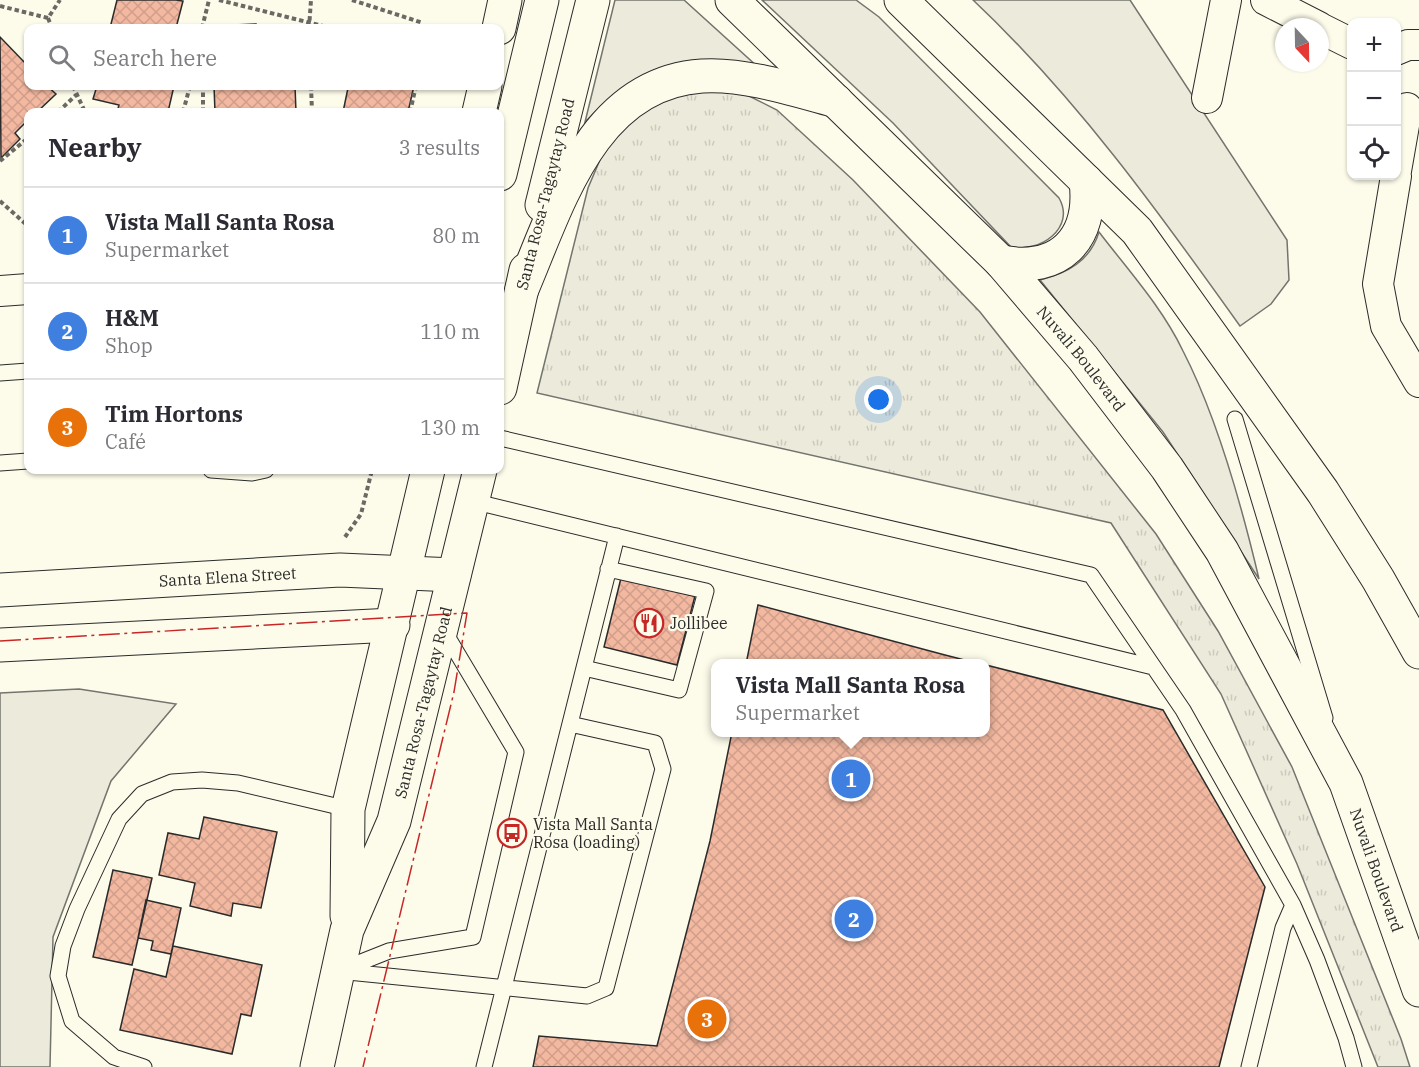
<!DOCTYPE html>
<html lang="en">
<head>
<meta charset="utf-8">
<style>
	:root { --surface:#fff; --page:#f2f2f3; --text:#2b2b33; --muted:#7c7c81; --line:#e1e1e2; --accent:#c62828 }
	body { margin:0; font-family:"IBM Plex Serif",serif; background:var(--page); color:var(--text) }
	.controls { position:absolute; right:18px; top:18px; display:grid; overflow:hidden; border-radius:12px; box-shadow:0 2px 4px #0004 }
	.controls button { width:54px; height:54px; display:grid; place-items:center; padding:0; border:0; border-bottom:2px solid var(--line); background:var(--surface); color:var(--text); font:30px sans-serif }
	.compass { position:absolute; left:1275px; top:18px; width:54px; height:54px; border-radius:50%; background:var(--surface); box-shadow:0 2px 4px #0004; rotate:158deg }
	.you { position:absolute; left:879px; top:400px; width:21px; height:21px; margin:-15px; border:4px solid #fff; border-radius:50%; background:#1a73e8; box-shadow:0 0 0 9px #1a73e833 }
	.badge { display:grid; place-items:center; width:39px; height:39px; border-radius:50%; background:var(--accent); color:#fff; font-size:20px; font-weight:700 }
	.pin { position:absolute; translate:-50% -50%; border:3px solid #fff; box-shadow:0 2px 6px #0006 }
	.popup { position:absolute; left:711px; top:659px; width:279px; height:78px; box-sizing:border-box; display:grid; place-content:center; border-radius:12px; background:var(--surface); filter:drop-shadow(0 2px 4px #0005); font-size:20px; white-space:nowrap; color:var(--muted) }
	.popup b { font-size:22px; color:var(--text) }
	.popup::after { content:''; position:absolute; left:50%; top:100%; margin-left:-12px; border:12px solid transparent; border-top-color:var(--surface) }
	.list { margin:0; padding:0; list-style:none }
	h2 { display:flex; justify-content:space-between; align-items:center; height:78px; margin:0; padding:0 24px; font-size:26px }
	h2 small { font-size:20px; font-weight:400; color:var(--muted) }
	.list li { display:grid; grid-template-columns:39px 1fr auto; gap:18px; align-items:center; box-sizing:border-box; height:96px; padding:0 24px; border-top:2px solid var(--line) }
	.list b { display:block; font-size:22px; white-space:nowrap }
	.list p { margin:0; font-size:20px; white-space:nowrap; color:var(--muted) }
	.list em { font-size:20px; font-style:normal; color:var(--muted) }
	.icon { flex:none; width:33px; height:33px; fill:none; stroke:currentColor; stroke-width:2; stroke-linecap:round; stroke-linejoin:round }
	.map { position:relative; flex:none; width:1419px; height:1067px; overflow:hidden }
	.search { position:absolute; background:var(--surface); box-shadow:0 2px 4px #0004; left:24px; top:24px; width:480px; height:66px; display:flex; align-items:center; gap:15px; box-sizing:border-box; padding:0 21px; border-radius:12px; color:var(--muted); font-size:22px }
	.panel { position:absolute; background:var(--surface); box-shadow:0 2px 4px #0004; left:24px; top:108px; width:480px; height:366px; border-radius:12px }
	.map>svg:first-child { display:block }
	.green { fill:#ecebdb; stroke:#74746e; stroke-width:1.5 }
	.park { fill:url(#park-tufts); stroke:#74746e; stroke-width:1.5 }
	.building { fill:url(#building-cross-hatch); stroke:#2b2b2b; stroke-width:1.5 }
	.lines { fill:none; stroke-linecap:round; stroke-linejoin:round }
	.lane-casing { stroke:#2b2b2b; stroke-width:17 }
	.street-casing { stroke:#2b2b2b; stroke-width:32 }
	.secondary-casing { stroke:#2b2b2b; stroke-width:35 }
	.primary-casing { stroke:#2b2b2b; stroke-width:35 }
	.path { stroke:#6a6964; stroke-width:4; stroke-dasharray:4.5 3; stroke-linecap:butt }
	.lane { stroke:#fdfbea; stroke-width:15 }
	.street { stroke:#fdfbea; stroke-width:30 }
	.secondary { stroke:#fdfbea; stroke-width:33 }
	.primary { stroke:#fdfbea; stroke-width:33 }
	.power { stroke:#c62828; stroke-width:1.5; stroke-dasharray:21 4.5 3 4.5; stroke-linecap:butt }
	.labels { text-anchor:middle; stroke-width:4.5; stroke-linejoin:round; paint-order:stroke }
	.street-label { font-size:16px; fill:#2b2b2b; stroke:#fdfbea }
	.poi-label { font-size:16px; fill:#2b2b2b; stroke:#fdfbea; text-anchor:start }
</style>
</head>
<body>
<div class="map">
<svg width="1419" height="1067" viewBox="0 0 1419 1067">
	<defs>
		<pattern id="park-tufts" width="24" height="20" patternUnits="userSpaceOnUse" patternTransform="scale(1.5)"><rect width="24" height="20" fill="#ecebdb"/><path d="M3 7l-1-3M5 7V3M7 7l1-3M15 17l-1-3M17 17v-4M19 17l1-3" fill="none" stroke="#cbcabc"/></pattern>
		<pattern id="building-cross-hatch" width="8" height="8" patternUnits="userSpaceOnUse" patternTransform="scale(1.5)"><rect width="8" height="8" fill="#f2b8a0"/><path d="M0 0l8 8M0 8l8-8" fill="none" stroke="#d09e8a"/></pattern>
	</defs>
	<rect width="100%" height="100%" fill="#fdfbea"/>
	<!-- green -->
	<path class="green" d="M615,0H684L759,68C672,57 648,59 585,122Z
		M762,0H856L879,17L1059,198C1076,228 1040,253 1011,247L893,123Z
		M973,0H1130L1287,240L1289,280L1271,304L1240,326C1158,211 1076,97 973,0Z
		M1099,232C1128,270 1162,307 1183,351C1217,417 1242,507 1259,579L1163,432L1040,280C1068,273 1090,261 1099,232Z
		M79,689L176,704L111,781L53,937L50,1067H0V693Z"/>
	<!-- park -->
	<path class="park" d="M698,88L745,94L777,110L853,180L980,312L1156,534L1218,631L1292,767L1401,1039L1410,1067H1378L1297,864L1221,694L1111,523L537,393L588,188L605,148L635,112Z"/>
	<!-- building -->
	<path class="building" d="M117,0H176L183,1L176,28H110Z
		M256,24V28H211V26Z
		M0,37L28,66V86H47L56,94L37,112H28V120L15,133L20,139L1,158Z
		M97,86H174L168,112H117L119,105L93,99Z
		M214,86H295L296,112H215Z
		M337,86H414L408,112H343L348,88Z
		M621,578L695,596L677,665L604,647Z
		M758,605L945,655L980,664H746Z
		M986,665L1163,710L1265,887L1219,1067H533L539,1036L657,1046L710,841L732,732H986Z
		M204,817L277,832L261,908L233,903L231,916L190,906L195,883L159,875L168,833L199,839Z
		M113,870L152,878L132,965L93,957Z
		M146,900L181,908L171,954L151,950L153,941L138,938Z
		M173,946L262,965L251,1016L241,1014L232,1054L120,1030L134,969L166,977Z"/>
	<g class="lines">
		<!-- lane casing -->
		<g class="lane-casing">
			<path id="lane" d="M0,373L28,371
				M1235,419L1325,718
				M500,438L1091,575L1183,710L1293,905L1317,960L1346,1038L1354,1067
				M0,463L28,461
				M211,470L252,473L266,470
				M472,501L1153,667
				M584,668L679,690L706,591L608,569
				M341,970L389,951L473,937L516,752L444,631
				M338,971L587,996L606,988L663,769L655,743L570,724
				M144,1067L114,1057L72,1021L58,976L63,946L77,909L119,819L142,794L172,782L202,780L238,783L348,809
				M484,1067L617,536
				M1249,1067L1283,928L1293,905"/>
		</g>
		<!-- street casing -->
		<g class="street-casing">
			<path id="street" d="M1266,0L1319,27
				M1320,28L1352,44
				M1396,50L1408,45H1419
				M1207,98L1226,0
				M1396,171L1407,108
				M1396,176L1378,284L1386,326L1419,382
				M0,291L28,289"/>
		</g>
		<!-- secondary casing -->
		<g class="secondary-casing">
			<g id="secondary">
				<path id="s1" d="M732,0L1001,262L1083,358L1167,468L1222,551L1346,783L1419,990"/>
				<path d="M901,0L1137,231L1323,492L1378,579L1419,652"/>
				<path d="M1001,262C1060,273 1093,239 1086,181"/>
				<path id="s2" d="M0,590L340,570L454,575"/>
				<path d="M0,645L393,625"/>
			</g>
		</g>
		<!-- primary casing -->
		<g class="primary-casing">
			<g id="primary">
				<path d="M499,28L505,0"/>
				<path d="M479,112L485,86"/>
				<path d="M500,174L542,0"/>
				<path d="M542,205L593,0"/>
				<path d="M522,289C558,205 592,83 702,76C743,73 796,90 836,101"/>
				<path d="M500,388L526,270"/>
				<path d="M347,916L348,809L428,470"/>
				<path id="s3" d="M317,1067L347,930L394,821L480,470"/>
			</g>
		</g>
		<!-- path -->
		<path class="path" d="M219,0L331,28
			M352,0L423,23
			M0,6L48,18L60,0
			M48,18L52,28
			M202,28L209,0
			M309,28L311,0
			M73,86L85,112
			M311,86L312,112
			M58,112L76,95
			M183,112L190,86
			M203,112V86
			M410,112L416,86
			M0,161L28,138
			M0,201L28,226
			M345,537L361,514L372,470"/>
		<!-- lane -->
		<use href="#lane" class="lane"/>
		<!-- street -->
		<use href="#street" class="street"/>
		<!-- secondary -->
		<use href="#secondary" class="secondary"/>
		<!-- primary -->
		<use href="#primary" class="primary"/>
		<!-- power -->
		<path class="power" d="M0,641L467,613L454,692L363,1067"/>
	</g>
	<!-- icons -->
	<defs>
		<g id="restaurant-ring" transform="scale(1.5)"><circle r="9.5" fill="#fdfbea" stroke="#c62828" stroke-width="1.5"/><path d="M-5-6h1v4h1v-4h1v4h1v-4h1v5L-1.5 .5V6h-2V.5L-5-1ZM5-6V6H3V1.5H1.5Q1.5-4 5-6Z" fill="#c62828"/></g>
		<g id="bus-ring" transform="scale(1.5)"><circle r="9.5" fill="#fdfbea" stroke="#c62828" stroke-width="1.5"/><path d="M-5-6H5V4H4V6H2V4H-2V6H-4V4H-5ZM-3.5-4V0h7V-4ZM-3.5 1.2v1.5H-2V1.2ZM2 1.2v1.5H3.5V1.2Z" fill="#c62828"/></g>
	</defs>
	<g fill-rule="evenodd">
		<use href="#restaurant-ring" x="649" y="623"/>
		<use href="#bus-ring" x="512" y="833"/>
	</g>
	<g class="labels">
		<!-- street labels -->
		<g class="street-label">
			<text transform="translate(545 194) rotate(-76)" y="6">Santa Rosa-Tagaytay Road</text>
			<text dy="6" stroke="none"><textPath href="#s1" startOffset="501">Nuvali Boulevard</textPath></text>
			<text dy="6" stroke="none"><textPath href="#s2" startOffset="228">Santa Elena Street</textPath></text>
			<text dy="6" stroke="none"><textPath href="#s3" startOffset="381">Santa Rosa-Tagaytay Road</textPath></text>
			<text dy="6" stroke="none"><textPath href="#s1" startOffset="1095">Nuvali Boulevard</textPath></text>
		</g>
		<!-- poi labels -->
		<g class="poi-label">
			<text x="670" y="629">Jollibee</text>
			<text x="533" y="830">Vista Mall Santa<tspan x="533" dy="18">Rosa (loading)</tspan></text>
		</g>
	</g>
</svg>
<div class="controls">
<button>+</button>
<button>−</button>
<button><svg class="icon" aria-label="locate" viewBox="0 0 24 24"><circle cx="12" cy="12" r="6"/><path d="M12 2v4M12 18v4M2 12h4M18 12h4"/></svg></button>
</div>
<svg class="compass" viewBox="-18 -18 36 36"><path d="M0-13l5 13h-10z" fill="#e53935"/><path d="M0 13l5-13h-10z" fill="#7c7c81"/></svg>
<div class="you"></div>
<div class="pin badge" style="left:851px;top:779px;background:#3f7fe0">1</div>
<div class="popup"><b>Vista Mall Santa Rosa</b>Supermarket</div>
<div class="pin badge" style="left:854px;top:919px;background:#3f7fe0">2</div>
<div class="pin badge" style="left:707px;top:1019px;background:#e8710a">3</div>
<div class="search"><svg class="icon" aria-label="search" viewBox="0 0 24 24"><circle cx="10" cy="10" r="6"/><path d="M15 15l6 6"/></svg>Search here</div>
<section class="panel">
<h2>Nearby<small>3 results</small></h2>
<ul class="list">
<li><span class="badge" style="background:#3f7fe0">1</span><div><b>Vista Mall Santa Rosa</b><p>Supermarket</p></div><em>80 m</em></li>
<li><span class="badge" style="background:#3f7fe0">2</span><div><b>H&amp;M</b><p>Shop</p></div><em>110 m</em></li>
<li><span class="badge" style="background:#e8710a">3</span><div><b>Tim Hortons</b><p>Café</p></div><em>130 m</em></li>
</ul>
</section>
</div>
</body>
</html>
